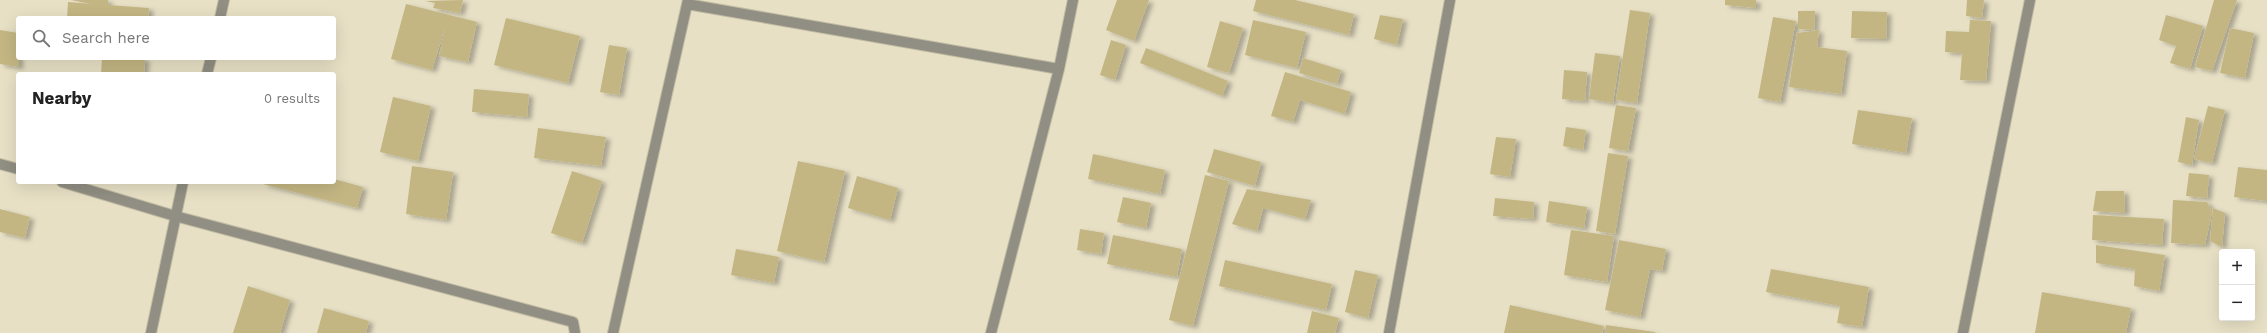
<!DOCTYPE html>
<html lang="en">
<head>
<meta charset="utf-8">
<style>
	:root { --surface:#fff; --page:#f2f2f2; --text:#222; --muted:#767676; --line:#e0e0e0 }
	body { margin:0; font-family:"Work Sans",sans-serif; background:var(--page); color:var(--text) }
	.controls { position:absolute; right:12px; bottom:12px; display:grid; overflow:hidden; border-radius:4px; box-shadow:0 4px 16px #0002 }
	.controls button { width:36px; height:36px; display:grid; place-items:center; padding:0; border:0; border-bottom:1px solid var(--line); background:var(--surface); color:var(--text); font:20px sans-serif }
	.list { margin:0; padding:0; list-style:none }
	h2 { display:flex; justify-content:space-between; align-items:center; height:52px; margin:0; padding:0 16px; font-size:17px }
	h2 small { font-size:13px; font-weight:400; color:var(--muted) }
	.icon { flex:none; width:22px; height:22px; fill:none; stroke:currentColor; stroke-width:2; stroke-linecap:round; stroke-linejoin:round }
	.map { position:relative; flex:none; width:2267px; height:333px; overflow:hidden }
	.search { position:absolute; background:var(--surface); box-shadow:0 4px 16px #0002; left:16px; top:16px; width:320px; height:44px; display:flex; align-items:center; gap:10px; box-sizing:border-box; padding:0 14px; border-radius:4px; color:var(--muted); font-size:15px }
	.panel { position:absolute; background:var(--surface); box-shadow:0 4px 16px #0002; left:16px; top:72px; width:320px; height:112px; border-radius:4px }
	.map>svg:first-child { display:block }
	.building { fill:#c3b683; filter:url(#shadow) }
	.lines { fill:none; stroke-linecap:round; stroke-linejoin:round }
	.minor-casing { stroke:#c1bba3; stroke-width:12 }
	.minor { stroke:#918e83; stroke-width:10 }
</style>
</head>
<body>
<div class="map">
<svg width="2267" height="333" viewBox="0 0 2267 333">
	<defs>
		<filter id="shadow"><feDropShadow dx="4.5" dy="2.5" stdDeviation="2" flood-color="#0004"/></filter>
	</defs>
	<rect width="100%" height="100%" fill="#e7e0c5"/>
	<!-- building -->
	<path class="building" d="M71,0H108V5L149,8L148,18H67L68,2L91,4Z
		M463,0L460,13L433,8L435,3L425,1Z
		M1117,0H1149L1134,41L1106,30Z
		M1256,0H1295L1354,14L1349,35L1253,11Z
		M1725,0H1756V8L1725,5Z
		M1967,0H1984L1982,18L1966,16Z
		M2214,0H2237L2212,71L2195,67Z
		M406,4L477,22L468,62L439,56L446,24L432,70L391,59Z
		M1630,10L1650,13L1637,103L1616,100Z
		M1798,11H1815L1814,30L1798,29Z
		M1852,11L1887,12L1886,39L1851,38Z
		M1380,15L1403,19L1397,45L1374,39Z
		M2166,15L2203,26L2190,69L2170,63L2176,46L2159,40Z
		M1773,17L1796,21L1780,102L1758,98Z
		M506,18L580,36L568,83L494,65Z
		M1253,20L1306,32L1297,68L1245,55Z
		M1970,20L1991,21L1986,81L1960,80L1962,53L1945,52L1946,31L1969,32Z
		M1220,21L1243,28L1229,73L1207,67Z
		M2230,28L2254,33L2245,78L2220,73Z
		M0,30L18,33L19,67L0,64Z
		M1819,30L1817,47L1847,51L1841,94L1789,87L1797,33Z
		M1111,40L1126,45L1115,80L1100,75Z
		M609,45L627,48L619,95L600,92Z
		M1146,48L1228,81L1222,96L1140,63Z
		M1595,53L1620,56L1613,103L1589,99Z
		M102,58H145L144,74H101Z
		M1303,58L1341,70L1337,84L1299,73Z
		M1564,70L1587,72L1585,101L1562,99Z
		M1285,72L1351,92L1345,114L1300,100L1293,122L1271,116Z
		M474,89L529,94L527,117L472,112Z
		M393,97L431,106L418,161L380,152Z
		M1616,105L1636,108L1628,151L1609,148Z
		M2208,106L2225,110L2212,163L2194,159Z
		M1858,110L1912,118L1906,153L1852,144Z
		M2186,117L2199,120L2192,165L2178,162Z
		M1566,127L1586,130L1583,150L1563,146Z
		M538,128L606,137L601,166L534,158Z
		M1496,137L1516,139L1510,177L1490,174Z
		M1214,149L1261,162L1255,186L1207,172Z
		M1608,153L1628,156L1615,234L1596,231Z
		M1093,154L1165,170L1160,194L1088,179Z
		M798,161L845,171L824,262L777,251Z
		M412,166L453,172L446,220L406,214Z
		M2238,167L2267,170V201L2234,197Z
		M572,171L602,181L582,243L551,233Z
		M2189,173L2209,175L2207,198L2186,196Z
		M1205,175L1229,181L1193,326L1169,320Z
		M857,176L898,188L890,220L848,208Z
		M334,179L363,187L357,208L263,184L264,182H334Z
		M1247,189L1311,200L1305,219L1263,208L1257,231L1232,224Z
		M2096,191H2124L2125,213L2093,211Z
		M1123,197L1151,203L1146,228L1117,222Z
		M1495,198L1534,202L1533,219L1493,216Z
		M2173,200L2207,202L2212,212L2205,245L2171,243Z
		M1549,201L1587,207L1584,228L1546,222Z
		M2213,208L2225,213L2222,247L2210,241Z
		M0,209L30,217L25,238L0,232Z
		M2093,215L2164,219L2162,245L2092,240Z
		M1080,229L1104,233L1101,254L1077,250Z
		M1571,230L1614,236L1607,282L1564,275Z
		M1113,235L1182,249L1177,277L1107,264Z
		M1619,240L1666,249L1662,271L1650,269L1640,317L1605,310Z
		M2096,245L2165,255L2159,291L2134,286L2135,269L2096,263Z
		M736,249L779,257L774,283L731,275Z
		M1225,260L1332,284L1326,310L1219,286Z
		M1771,269L1869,287L1862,327L1837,323L1840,306L1766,292Z
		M1355,270L1378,275L1368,318L1345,312Z
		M248,286L290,300L280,333H233Z
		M2042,292L2131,308L2126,333H2035Z
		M1510,305L1604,326L1602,333H1504Z
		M324,308L369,321L366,333H317Z
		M1312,311L1339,318L1335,333H1307Z
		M1606,325L1655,332V333H1605Z"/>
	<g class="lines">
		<!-- minor casing -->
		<g class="minor-casing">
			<path id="minor" d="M687,4L1059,69
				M220,18L224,0
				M207,74L211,58
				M0,164L18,169
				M62,182L175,216L573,322L575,333
				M151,333L183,182
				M613,333L688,0
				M991,333L1059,69L1073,0
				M1389,333L1450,0
				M1963,333L2030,0"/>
		</g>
		<!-- minor -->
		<use href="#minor" class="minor"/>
	</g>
</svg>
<div class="controls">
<button>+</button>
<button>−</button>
</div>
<div class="search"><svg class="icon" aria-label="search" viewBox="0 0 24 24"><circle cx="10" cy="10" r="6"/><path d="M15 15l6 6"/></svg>Search here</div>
<section class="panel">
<h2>Nearby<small>0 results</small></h2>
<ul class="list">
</ul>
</section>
</div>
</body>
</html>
